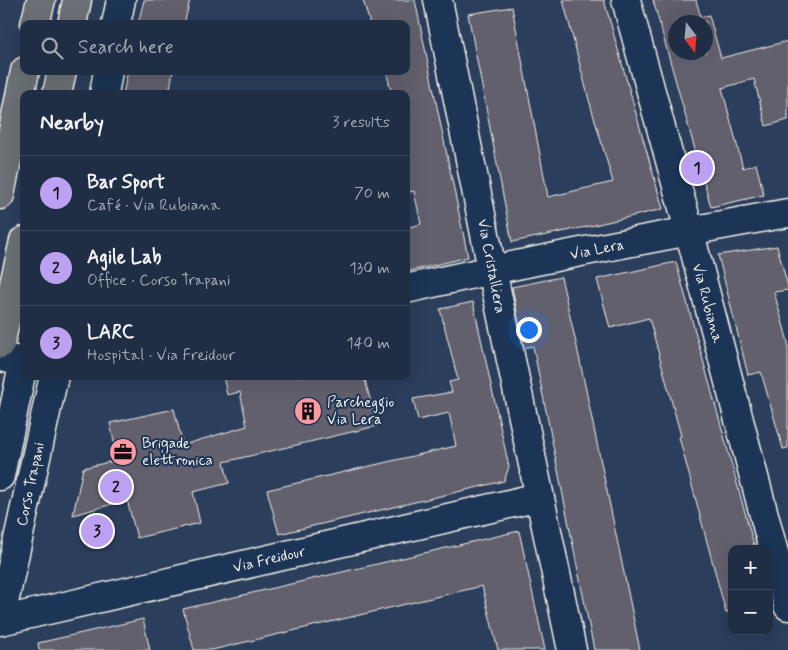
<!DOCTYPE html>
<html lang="en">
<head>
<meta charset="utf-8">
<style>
	:root { --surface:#202e45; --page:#2d3a50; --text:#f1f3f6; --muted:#a2a8b3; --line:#3d4a5e; --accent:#bca0f2 }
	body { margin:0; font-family:Mynerve,sans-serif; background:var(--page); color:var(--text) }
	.controls { position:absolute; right:15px; bottom:15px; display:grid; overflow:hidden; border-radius:10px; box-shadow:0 5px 20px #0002 }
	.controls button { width:45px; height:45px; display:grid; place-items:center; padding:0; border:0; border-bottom:1px solid var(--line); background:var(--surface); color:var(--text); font:25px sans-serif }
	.compass { position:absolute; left:668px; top:15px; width:45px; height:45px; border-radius:50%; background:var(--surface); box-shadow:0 5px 20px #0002; rotate:164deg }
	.you { position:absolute; left:528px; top:329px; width:18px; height:18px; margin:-12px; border:4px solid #fff; border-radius:50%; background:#1a73e8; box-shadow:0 0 0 8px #1a73e833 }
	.badge { display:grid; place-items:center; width:32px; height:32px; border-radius:50%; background:var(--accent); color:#111; font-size:16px; font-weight:700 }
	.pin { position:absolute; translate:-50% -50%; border:2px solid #fff; box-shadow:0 1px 5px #0006 }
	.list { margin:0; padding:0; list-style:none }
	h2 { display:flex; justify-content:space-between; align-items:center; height:65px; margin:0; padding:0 20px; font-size:21px }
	h2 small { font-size:16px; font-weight:400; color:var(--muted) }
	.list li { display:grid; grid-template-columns:32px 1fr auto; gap:15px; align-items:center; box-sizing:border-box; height:75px; padding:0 20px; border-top:1px solid var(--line) }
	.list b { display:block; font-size:19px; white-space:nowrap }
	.list p { margin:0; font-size:16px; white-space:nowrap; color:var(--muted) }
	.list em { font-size:16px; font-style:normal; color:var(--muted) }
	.icon { flex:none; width:28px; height:28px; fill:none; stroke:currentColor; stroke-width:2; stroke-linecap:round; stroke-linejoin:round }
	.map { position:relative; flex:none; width:788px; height:650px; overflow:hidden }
	.search { position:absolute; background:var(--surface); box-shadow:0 5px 20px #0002; left:20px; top:20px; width:390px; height:55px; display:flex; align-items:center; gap:12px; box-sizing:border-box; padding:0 18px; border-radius:10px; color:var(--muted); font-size:19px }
	.panel { position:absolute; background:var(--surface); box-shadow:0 5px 20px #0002; left:20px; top:90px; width:390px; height:290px; border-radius:10px }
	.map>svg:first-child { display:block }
	.building { fill:#63606e; stroke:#f4f1e8; fill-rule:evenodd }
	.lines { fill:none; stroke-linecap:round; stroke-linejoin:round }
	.minor-casing { stroke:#f4f1e8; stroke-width:31 }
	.major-casing { stroke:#f4f1e8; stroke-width:31 }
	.minor { stroke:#1d3557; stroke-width:28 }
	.major { stroke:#6a7074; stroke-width:28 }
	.labels { text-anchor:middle; stroke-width:4; stroke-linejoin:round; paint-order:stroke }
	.street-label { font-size:15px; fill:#f4f1e8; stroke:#1d3557 }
	.poi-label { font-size:15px; fill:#f4f1e8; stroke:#1d3557; text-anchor:start }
</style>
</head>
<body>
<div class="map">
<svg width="788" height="650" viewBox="0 0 788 650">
	<rect width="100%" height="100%" fill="#2b3e5c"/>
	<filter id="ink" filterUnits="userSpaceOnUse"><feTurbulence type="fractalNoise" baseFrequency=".02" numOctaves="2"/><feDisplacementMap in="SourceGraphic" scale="10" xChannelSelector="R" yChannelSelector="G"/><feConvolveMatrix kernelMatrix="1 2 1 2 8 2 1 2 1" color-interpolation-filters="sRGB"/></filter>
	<g filter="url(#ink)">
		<!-- building -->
		<path class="building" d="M144,0H190L184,24H138Z
			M363,0H415L468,257L406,272V228L421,224L414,191L406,193V94H392L386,71H406V24H370Z
			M563,0H604L663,209L586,227L512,242L468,14L512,7L548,197L613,182L589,100Z
			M653,0H696L701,17L709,15L721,58L788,41V120L766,126L754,79L722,88L743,168L756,164L764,195L711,207ZM676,22H706V52H676Z
			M128,71H173L169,94H123Z
			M777,246L788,287V290L774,292L788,342V448L783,449L761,372L748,375L718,255Z
			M676,262L755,549H732V612L726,613L679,437L681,436L649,318L610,328L597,279Z
			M561,277L577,347L640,650H594L533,346L524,348L512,287Z
			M473,302L509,467L504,481L279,534L267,490L456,446L449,413L418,420L413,399L452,392L449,382L458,380L440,309Z
			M223,376H364L377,426L224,462L229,483L193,492L200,523L137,538L127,500L73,515L83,468L118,460L110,423L174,409L183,445L247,426L240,392L227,395Z
			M519,531L545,650H498L482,586L212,650H194L183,609Z
			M143,619L150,650H39L38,643Z"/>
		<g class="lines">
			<!-- minor casing -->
			<g class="minor-casing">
				<path id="minor" d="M438,0L496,289L572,650
					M626,0L689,230L788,606
					M116,24L121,0
					M104,94L108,71
					M406,289C533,260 660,236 788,213
					M0,357L24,362
					M0,476L24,360
					M0,621L539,497
					M0,621L54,376"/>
			</g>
			<!-- major casing -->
			<g class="major-casing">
				<path id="major" d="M35,24L41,0
					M72,24L77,0
					M57,94L62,71
					M0,195L25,71
					M0,344L24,241"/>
			</g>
			<!-- minor -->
			<use href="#minor" class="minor"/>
			<!-- major -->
			<use href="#major" class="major"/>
		</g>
	</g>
	<!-- icons -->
	<defs>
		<g id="building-disc" transform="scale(1.4375)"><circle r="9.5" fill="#ff9aa2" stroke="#1d3557"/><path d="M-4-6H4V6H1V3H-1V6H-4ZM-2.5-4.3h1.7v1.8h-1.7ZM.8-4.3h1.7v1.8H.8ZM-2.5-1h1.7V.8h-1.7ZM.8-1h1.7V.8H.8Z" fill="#111"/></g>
		<g id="office-disc" transform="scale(1.4375)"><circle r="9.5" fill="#ff9aa2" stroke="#1d3557"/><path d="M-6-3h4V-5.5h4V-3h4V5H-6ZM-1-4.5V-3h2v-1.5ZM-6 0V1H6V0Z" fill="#111"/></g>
	</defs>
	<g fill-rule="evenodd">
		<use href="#building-disc" x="308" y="411"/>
		<use href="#office-disc" x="123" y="452"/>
	</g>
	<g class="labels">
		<!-- street labels -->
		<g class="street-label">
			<text transform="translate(597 249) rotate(-11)" y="5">Via Lera</text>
			<text transform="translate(492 266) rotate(79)" y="5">Via Cristalliera</text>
			<text transform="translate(708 303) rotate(75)" y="5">Via Rubiana</text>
			<text transform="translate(30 484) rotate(-78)" y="5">Corso Trapani</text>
			<text transform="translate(269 559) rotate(-13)" y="5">Via Freidour</text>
		</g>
		<!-- poi labels -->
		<g class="poi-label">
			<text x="327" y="407">Parcheggio<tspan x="327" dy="17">Via Lera</tspan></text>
			<text x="142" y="448">Brigade<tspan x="142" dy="17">elettronica</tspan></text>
		</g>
	</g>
</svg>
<div class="controls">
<button>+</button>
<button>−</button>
</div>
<svg class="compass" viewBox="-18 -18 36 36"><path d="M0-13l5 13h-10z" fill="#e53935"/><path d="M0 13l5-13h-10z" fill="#a2a8b3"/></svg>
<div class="you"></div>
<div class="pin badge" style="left:697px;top:168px">1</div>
<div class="pin badge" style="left:116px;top:487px">2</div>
<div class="pin badge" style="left:97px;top:531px">3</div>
<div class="search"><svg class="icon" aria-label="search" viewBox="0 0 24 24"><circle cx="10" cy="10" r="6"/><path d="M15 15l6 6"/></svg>Search here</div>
<section class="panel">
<h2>Nearby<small>3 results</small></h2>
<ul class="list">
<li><span class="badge">1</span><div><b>Bar Sport</b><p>Café · Via Rubiana</p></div><em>70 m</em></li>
<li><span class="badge">2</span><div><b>Agile Lab</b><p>Office · Corso Trapani</p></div><em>130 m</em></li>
<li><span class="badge">3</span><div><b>LARC</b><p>Hospital · Via Freidour</p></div><em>140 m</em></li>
</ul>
</section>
</div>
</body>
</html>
